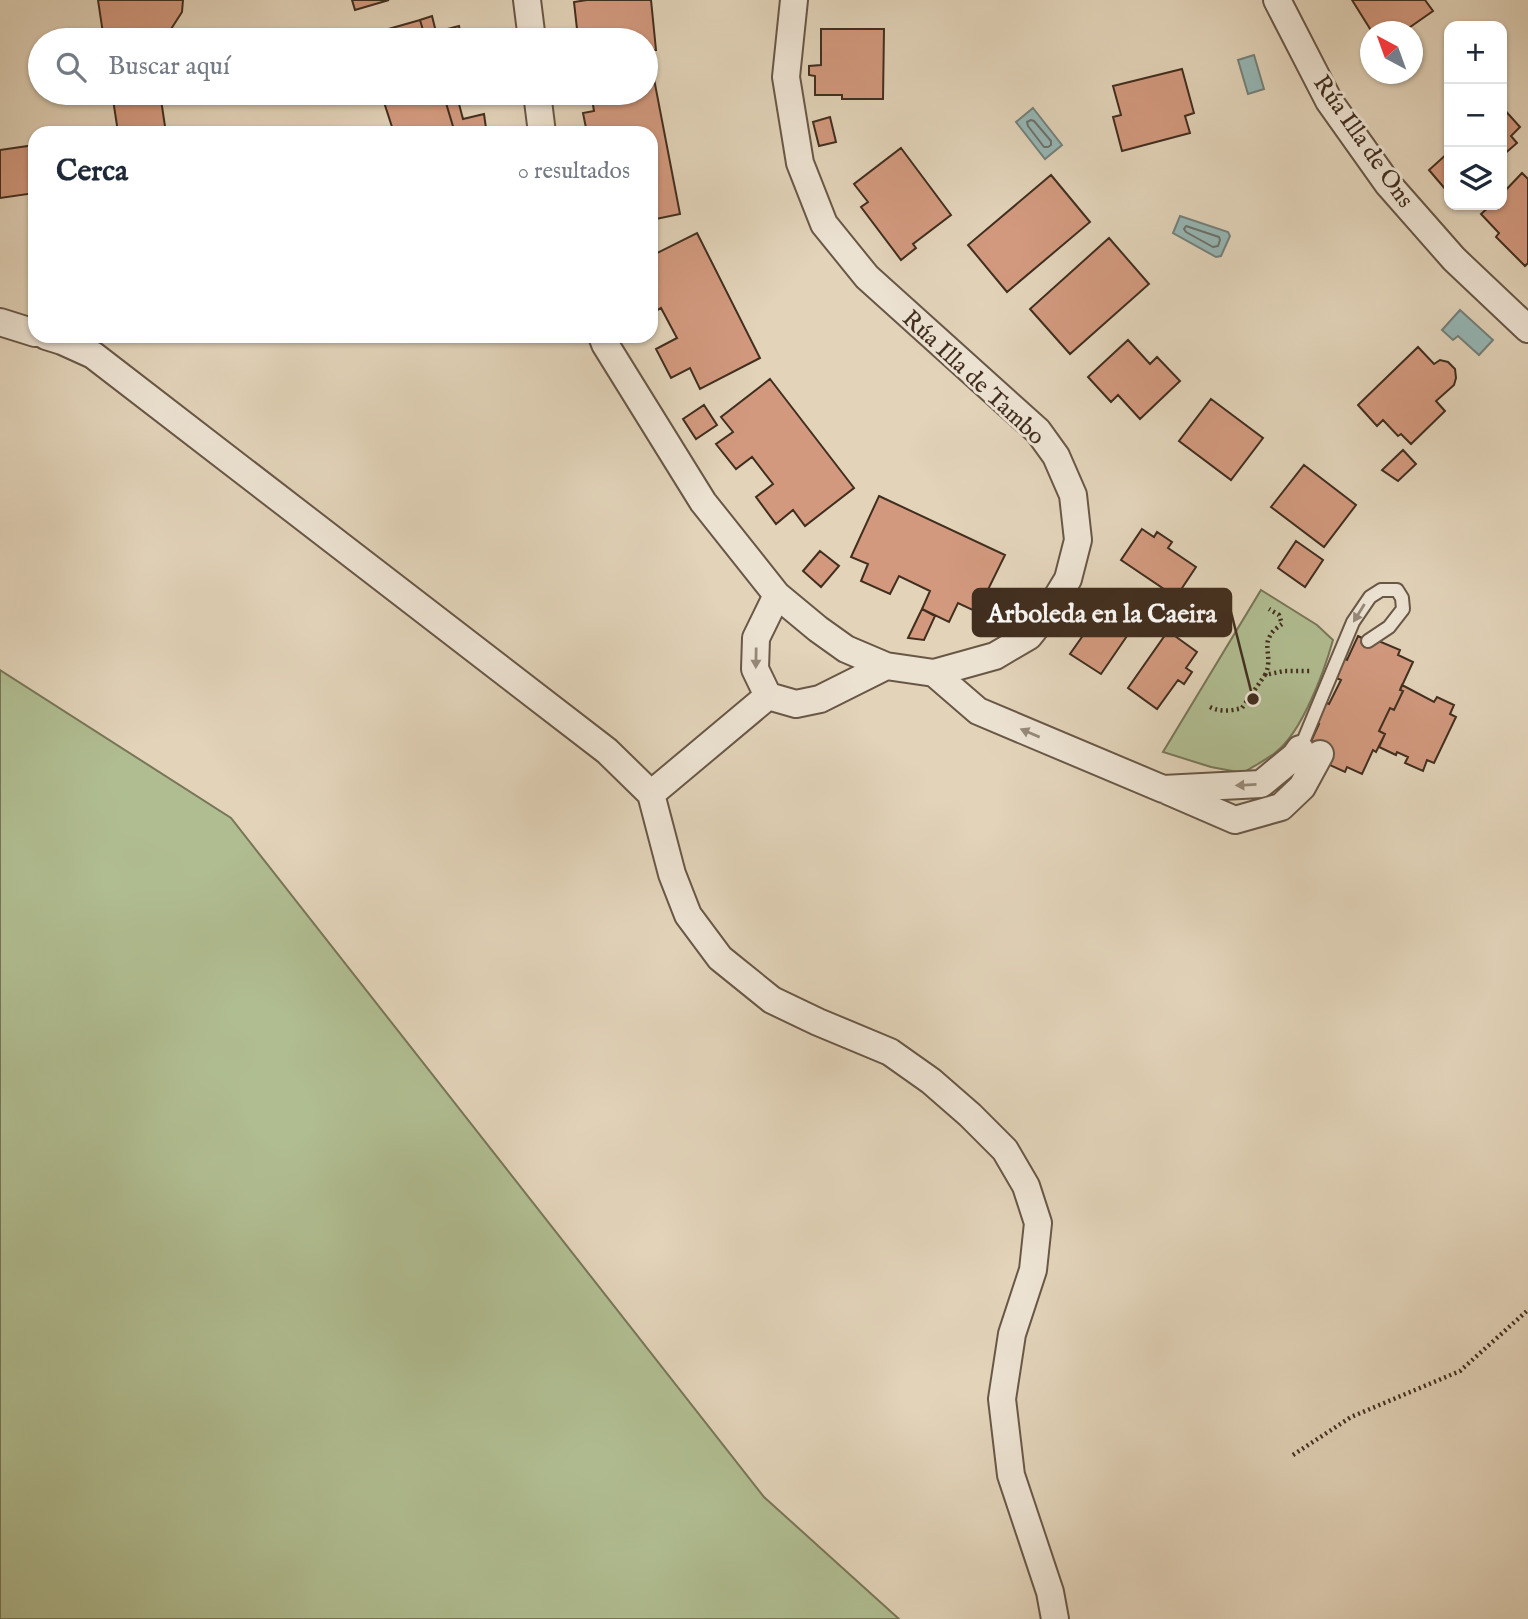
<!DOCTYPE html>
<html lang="es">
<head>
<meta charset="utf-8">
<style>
	:root { --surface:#fff; --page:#f2f2f3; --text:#1f2937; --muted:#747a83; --line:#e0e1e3 }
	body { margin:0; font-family:"IM FELL English",serif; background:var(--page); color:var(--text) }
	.controls { position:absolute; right:21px; top:21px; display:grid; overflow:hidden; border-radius:14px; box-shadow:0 2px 5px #0004 }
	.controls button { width:63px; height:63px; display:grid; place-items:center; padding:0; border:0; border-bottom:2px solid var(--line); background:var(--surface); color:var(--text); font:35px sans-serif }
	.compass { position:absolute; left:1360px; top:21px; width:63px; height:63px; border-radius:50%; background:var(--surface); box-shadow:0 2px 5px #0004; rotate:319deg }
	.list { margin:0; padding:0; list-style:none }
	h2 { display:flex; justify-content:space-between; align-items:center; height:91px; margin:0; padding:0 28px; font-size:30px }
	h2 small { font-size:23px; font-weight:400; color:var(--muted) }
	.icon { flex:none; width:38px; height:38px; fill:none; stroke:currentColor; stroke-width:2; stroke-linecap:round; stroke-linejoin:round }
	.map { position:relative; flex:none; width:1528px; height:1619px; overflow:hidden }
	.search { position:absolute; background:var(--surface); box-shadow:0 2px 5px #0004; left:28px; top:28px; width:630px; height:77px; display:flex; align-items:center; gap:18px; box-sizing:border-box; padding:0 24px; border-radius:38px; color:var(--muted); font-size:26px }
	.panel { position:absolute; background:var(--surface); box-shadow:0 2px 5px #0004; left:28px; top:126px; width:630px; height:217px; border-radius:21px }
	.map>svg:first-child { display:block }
	.green { fill:#b0bd91; stroke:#787658; stroke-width:2 }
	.water { fill:#96b7b6; stroke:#74807a; stroke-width:2 }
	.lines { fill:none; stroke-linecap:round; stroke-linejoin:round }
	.shore { stroke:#6c726a; stroke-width:2 }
	.building { fill:#d2997e; stroke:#412e1f; stroke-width:2 }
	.service-casing { stroke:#695746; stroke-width:16 }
	.minor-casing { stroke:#695746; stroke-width:30 }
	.path { stroke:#412e1f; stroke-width:4.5; stroke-dasharray:2 3.5; stroke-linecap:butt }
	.service { stroke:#ece2d2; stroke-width:12 }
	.minor { stroke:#ece2d2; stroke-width:26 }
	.oneway { fill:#968878 }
	.labels { text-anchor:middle; stroke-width:6; stroke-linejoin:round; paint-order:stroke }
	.street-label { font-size:24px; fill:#412e1f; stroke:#ece2d2 }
	.leader { fill:none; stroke:#412e1f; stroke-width:2.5 }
	.callout-dot { fill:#412e1f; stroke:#ece2d2; stroke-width:2.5 }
	.callout { fill:#412e1f; stroke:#412e1f; stroke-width:2.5 }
	.callout-label { font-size:26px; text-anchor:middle; font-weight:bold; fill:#fff }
</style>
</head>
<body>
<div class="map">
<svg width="1528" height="1619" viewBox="0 0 1528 1619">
	<rect width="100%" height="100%" fill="#e2d3b9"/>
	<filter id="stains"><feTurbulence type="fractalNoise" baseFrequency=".00286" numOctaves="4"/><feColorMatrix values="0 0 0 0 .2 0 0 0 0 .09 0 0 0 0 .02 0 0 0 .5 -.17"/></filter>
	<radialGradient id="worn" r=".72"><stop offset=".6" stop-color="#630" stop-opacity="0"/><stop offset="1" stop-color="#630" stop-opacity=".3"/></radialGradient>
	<!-- green -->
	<path class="green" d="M1261,590L1317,625L1333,640C1324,672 1302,732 1276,752C1266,760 1254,766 1243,773L1211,767L1163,752Z
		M0,670L231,818L764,1497L899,1619H0Z"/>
	<!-- water -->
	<path class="water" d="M1254,55L1264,89L1248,94L1238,60Z
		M1033,108L1062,145L1045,159L1016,122Z
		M1180,216L1228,232L1230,236L1221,256L1216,257L1173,233Z
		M1460,310L1493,340L1479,355L1458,336L1453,340L1442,330Z"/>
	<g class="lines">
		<!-- shore -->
		<path class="shore" d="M1031,120L1034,121L1051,141V145L1048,147H1044L1028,126L1027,122Z
			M1186,226L1219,237L1220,240L1218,246L1213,247L1186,232L1184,229Z"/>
	</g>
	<!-- building -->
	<path class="building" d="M98,0H183L182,12L171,29L151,32L152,40H104Z
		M352,0H389L355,10Z
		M587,0H651L656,50L646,51V40H591L590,36L578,38L574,2Z
		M1352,0H1425L1433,11L1403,32H1372Z
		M432,16L436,32L459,26L462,40H426L420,20Z
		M420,20L426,40H365L364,36Z
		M821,29H884L883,99H842V95H815V76L809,75V66L821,65Z
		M1182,69L1194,113L1185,116L1190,133L1122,151L1113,117L1121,115L1113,86Z
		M654,79L680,214L651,220V133H587L583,113L594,111L591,93H646V80Z
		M112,93H160L166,133H114L118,132Z
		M381,93H443L455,133H394Z
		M443,93H478L480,98L459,104L463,119L484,114L486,128L468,133H455Z
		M1502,107L1520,127L1511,136L1517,143L1502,156Z
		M830,117L836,142L819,146L813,122Z
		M35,145V193L0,198V150Z
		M901,148L951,215L913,244L916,248L901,260L861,207L868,202L854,184Z
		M1449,152V187L1446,190L1429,170Z
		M1522,173L1528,179V263L1525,266L1496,237L1499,233L1481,214L1491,205H1502V194Z
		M1051,175L1090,222L1007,292L968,245Z
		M697,233L760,358L700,389L690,368L671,378L656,349L677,338L661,308L651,314V256Z
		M1109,238L1149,284L1070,354L1030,309Z
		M1128,340L1150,364L1157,357L1180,381L1140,419L1118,395L1111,402L1088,377Z
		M1418,347L1434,364L1440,360L1448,362L1455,369L1456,378L1454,385L1436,401L1445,411L1411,444L1401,434L1398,436L1383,420L1377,426L1358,405Z
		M770,379L854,488L805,526L793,510L776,524L756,497L773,484L752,457L736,469L716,444L733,432L721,417Z
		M1211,399L1263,438L1231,480L1179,441Z
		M704,405L717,425L696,439L683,419Z
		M1403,450L1416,464L1398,481L1382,470Z
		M1304,465L1356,505L1324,547L1271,507Z
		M879,496L1005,555L977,612L958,603L949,622L922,609L930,591L899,576L890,594L861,581L868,564L851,557Z
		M1142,529L1154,537L1157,532L1172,542L1168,548L1196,567L1176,597L1121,560Z
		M1296,541L1323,560L1305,587L1278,568Z
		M820,551L839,566L821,587L803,571Z
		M1107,596L1140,617L1101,674L1070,654L1091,624L1084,620L1094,605L1099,608Z
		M922,609L935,616L924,640L908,638Z
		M1168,631L1197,652L1186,668L1192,672L1184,684L1178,680L1157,709L1128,688Z
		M1358,636L1372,643L1374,639L1400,650L1398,655L1413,662L1400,690L1403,691L1394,710L1390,708L1379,731L1385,734L1376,752L1373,750L1362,774L1347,767L1345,772L1321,761L1308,748L1319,724L1315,722L1324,702L1329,704L1341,680L1334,677L1343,658L1347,660Z
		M1402,685L1434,702L1437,697L1454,705L1450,714L1456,717L1434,763L1427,760L1423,771L1405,763L1408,757L1397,752L1396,755L1379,747L1385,734L1379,731L1390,708L1394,710L1403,691L1400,690Z"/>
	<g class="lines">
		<!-- service casing -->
		<g class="service-casing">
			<path id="service" d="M1300,749L1353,622L1370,597L1381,590H1397L1402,598L1403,609L1389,627L1368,641"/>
		</g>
		<!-- minor casing -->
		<g class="minor-casing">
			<path id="minor" d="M527,0L532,40
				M1277,0L1329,101L1388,184L1454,259L1528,329
				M537,93L542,133
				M0,322L35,333
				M46,336L62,341L93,355L607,751L651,794
				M602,336L605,344L703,502L777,595L818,629L846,649L886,666L934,673L995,656L1029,636L1048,612L1068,579L1078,540L1073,495L1056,456L1038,431L867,277L824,224L800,163L786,77L794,0
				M777,595L756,638L755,669L768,696L796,704L820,699L886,666
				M934,673L978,711L1163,789L1261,784L1295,756L1300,749
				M1168,791L1235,820L1281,807L1302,787L1320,754
				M651,794L672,874L688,915L720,958L772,1000L818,1022L890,1052L931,1081L970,1115L1005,1150L1026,1186L1038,1223L1033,1270L1012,1334L1002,1399L1011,1475L1050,1592L1055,1619
				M651,794L768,696"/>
		</g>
		<!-- path -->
		<path class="path" d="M1265,675C1273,659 1263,647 1270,636C1272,631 1278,627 1282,624L1279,615L1269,609
			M1210,707C1220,712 1231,711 1242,708L1265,675L1284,671H1311
			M1293,1455L1351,1417L1460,1371L1528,1310"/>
		<!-- service -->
		<use href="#service" class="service"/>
		<!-- minor -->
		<use href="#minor" class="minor"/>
	</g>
	<!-- one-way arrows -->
	<defs><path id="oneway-solid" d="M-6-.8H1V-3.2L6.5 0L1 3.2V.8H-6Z" transform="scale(1.75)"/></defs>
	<g class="oneway">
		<use href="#oneway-solid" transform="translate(1359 613) rotate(122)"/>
		<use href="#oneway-solid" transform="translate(756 658) rotate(91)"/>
		<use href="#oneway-solid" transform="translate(1030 733) rotate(-157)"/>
		<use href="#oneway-solid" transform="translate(1246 785) rotate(177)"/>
	</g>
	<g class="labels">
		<!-- street labels -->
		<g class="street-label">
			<text transform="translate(1364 141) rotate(55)" y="8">Rúa Illa de Ons</text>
			<text transform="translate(974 377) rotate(43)" y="8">Rúa Illa de Tambo</text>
		</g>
	</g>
	<!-- callouts -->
	<path class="leader" d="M1253 699L1231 612"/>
	<circle class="callout-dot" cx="1253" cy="699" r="7"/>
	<rect class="callout" x="973" y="589" width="258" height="47" rx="7"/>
	<g class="callout-label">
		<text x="1102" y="622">Arboleda en la Caeira</text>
	</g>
	<rect width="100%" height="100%" filter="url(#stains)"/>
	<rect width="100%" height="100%" fill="url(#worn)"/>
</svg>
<div class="controls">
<button>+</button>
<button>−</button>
<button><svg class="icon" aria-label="layers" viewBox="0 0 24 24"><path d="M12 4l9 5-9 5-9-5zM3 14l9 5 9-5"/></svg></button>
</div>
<svg class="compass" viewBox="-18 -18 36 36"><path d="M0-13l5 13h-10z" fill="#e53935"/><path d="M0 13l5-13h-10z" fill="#747a83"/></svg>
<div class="search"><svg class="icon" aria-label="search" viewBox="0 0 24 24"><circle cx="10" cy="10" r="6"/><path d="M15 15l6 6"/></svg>Buscar aquí</div>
<section class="panel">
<h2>Cerca<small>0 resultados</small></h2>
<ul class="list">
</ul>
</section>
</div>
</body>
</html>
